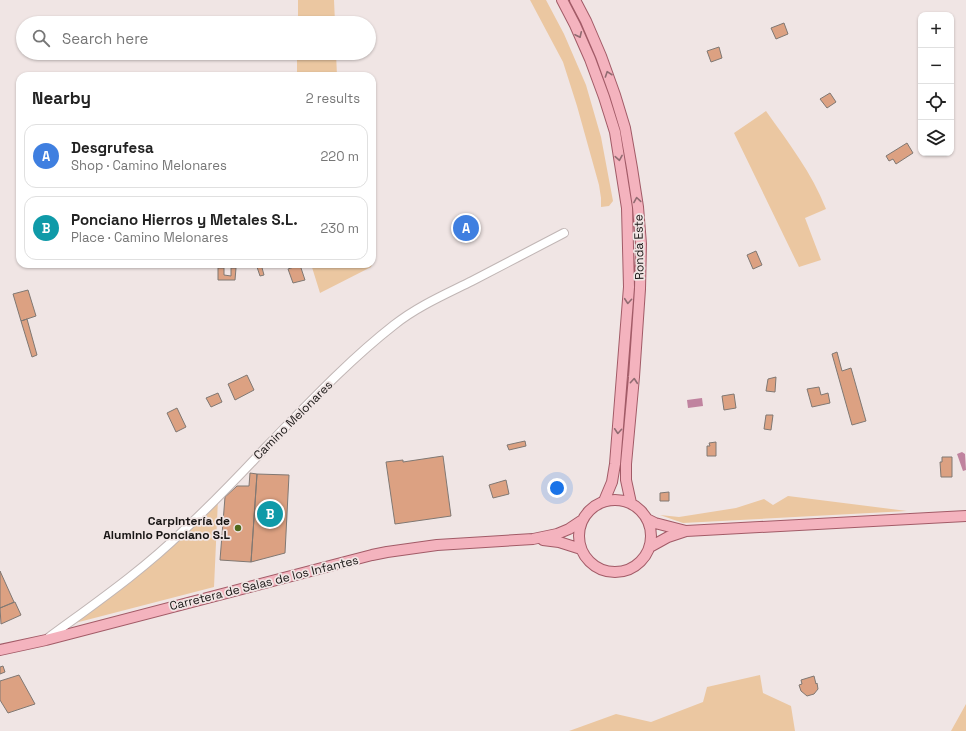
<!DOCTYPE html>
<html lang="en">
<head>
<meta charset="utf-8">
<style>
	:root { --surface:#fff; --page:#f2f2f2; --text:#222; --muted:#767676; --line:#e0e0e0; --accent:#0f766e }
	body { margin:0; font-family:"Space Grotesk",sans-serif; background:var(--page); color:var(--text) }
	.controls { position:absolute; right:12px; top:12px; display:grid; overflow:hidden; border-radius:8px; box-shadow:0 1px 3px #0004 }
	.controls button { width:36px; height:36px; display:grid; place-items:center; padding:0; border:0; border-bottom:1px solid var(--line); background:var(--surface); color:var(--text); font:20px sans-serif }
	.you { position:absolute; left:557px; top:488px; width:14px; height:14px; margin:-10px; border:3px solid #fff; border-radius:50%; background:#1a73e8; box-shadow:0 0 0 6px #1a73e833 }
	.badge { display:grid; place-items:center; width:26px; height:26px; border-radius:50%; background:var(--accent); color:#fff; font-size:13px; font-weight:700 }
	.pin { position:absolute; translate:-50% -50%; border:2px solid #fff; box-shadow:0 1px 4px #0006 }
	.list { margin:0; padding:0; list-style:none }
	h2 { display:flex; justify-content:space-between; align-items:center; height:52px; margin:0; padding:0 16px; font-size:17px }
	h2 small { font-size:13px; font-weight:400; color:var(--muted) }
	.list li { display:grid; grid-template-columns:26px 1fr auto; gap:12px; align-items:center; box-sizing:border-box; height:64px; margin:0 8px 8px; padding:0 8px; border:1px solid var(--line); border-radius:12px }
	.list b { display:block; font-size:15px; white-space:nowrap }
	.list p { margin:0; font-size:13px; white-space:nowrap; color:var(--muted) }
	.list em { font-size:13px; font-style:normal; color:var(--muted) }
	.icon { flex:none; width:22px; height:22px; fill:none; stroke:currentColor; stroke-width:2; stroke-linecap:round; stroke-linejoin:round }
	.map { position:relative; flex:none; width:966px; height:731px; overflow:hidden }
	.search { position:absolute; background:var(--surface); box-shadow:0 1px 3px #0004; left:16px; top:16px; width:360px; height:44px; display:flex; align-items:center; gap:10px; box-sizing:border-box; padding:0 14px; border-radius:22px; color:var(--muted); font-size:15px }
	.panel { position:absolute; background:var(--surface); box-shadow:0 1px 3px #0004; left:16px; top:72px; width:360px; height:196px; border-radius:12px }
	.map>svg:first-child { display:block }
	.green { fill:#ebc7a1 }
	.water { fill:#c0839f }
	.building { fill:#dca182; stroke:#807873 }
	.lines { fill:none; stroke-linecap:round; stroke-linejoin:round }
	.minor-casing { stroke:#c1b6b5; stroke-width:10 }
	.major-casing { stroke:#a25b67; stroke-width:12 }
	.minor { stroke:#fff; stroke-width:8 }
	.major { stroke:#f4b3be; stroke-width:10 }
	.oneway { stroke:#916c72 }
	.poi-dot { fill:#506a1d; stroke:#f0e5e4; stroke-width:1.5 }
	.labels { text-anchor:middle; stroke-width:3.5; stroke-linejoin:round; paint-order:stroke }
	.street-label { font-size:12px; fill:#181514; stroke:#f0e5e4 }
	.poi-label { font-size:12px; font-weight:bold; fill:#181514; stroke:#f0e5e4; text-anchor:end }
</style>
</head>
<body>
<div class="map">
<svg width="966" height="731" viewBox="0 0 966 731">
	<rect width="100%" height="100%" fill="#f0e5e4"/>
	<!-- green -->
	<path class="green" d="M298,0H334L335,23H298Z
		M530,0H546L564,34L586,85L601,137L613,201L609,206L601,207V198L599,185L577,106L563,62Z
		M297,53H336L337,76H297Z
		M766,111C788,142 812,173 826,209L805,218L821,260L799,267L734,133Z
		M311,264H372L371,267L320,293Z
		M788,496L907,511L683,523L660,515L679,517L736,508L764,499L773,505Z
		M218,499L214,587L75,623L76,620Z
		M760,675L763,693L791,706L795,731H569L616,714L651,722L703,702L707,687Z
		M966,704V731H951Z"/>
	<!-- water -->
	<path class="water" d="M702,398L703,406L688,408L687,400Z
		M962,452L965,454L966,470L963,471L957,454Z"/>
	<!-- building -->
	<path class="building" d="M784,23L788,34L776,39L771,28Z
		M719,47L722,58L711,62L707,51Z
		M830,93L836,102L827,108L820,99Z
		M907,143L913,153L896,164L893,159L889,161L886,156Z
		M756,251L762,265L753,269L747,255Z
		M256,264H261L264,275L260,276Z
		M300,265L305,280L293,283L288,269Z
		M218,268H224V275L231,276V268H236L235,280H218Z
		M28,290L36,316L21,321L13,294Z
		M27,319L37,355L32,357L21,321Z
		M837,352L842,371L851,368L866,421L852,425L832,354Z
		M247,375L254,390L235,400L228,384Z
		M776,377L775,392L766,391L768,379Z
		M819,387L821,395L828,393L830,403L812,407L807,389Z
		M218,393L222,402L211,407L206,398Z
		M734,394L736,408L724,410L722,396Z
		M177,408L186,427L176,432L167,413Z
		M766,415H773L771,430L764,429Z
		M525,441L526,446L509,450L507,445Z
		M716,442V456H707V446H710L709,443Z
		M443,456L451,516L395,524L386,462L403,460V462Z
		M942,457H952V477H941L940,462H942Z
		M250,473L257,474L251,562L220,560L225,497L237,486H249Z
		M257,474L289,475L285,553L251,562Z
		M506,480L509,494L493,498L489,485Z
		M669,492V501H660V493Z
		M0,571L14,602L0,608Z
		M15,602L21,615L1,624L0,608Z
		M3,666L5,672L0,674V667Z
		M19,675L35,704L8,713L0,700V681Z
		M814,676L816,684L817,683L818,689L814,694L807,696L801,691L799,685L802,684L801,680Z"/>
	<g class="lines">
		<!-- minor casing -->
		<g class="minor-casing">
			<path id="minor" d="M48,638C94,604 142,571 183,531C212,504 240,475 267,446C308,404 348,361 394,325C418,306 446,294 472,281C503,265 533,249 564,233"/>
		</g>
		<!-- major casing -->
		<g class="major-casing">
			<path id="major" d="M562,0L575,25L590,59L604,97L615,132L627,208L629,287L615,464L612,482L604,501
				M575,0L586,21L601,56L615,95L625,128L632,168L638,207L641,244L640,289L634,377L626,464V480L631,503
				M579 536a36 36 0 1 1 72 0a36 36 0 1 1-72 0Z
				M647,519L655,523L686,531L966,516
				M543,540L559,542L581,549
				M650,547L668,537L686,531
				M0,650L46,640L372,555L387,552L437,545L533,539L557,534L569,529L581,521"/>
		</g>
		<!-- minor -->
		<use href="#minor" class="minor"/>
		<!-- major -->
		<use href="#major" class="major"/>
	</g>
	<!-- one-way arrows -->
	<defs><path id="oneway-chevron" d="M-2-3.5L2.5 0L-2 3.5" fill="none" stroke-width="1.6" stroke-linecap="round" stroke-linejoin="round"/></defs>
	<g class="oneway">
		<use href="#oneway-chevron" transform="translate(579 35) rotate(65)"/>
		<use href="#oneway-chevron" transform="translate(608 74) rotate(-109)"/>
		<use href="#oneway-chevron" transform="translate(619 158) rotate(80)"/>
		<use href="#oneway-chevron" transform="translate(637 200) rotate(-99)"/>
		<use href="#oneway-chevron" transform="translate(628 301) rotate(95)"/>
		<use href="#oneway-chevron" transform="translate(634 381) rotate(-85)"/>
		<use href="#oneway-chevron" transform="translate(618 431) rotate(94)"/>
	</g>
	<!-- markers -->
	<circle class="poi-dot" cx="238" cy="528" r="4"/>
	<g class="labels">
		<!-- street labels -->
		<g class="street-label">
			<text transform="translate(639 247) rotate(-91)" y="4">Ronda Este</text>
			<text transform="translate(293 420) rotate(-45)" y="4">Camino Melonares</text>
			<text transform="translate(264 583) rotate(-14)" y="4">Carretera de Salas de los Infantes</text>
		</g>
		<!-- poi labels -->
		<g class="poi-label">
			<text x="230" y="525">Carpintería de<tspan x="230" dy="14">Aluminio Ponciano S.L</tspan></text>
		</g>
	</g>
</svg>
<div class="controls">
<button>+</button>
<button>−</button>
<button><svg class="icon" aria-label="locate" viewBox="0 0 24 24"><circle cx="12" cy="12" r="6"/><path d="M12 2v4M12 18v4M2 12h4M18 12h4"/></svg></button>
<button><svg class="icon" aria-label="layers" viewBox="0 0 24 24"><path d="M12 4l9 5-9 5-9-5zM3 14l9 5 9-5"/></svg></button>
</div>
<div class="you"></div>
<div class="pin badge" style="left:466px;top:228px;background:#3f7fe0">A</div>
<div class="pin badge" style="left:270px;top:514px;background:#0f9aa8">B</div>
<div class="search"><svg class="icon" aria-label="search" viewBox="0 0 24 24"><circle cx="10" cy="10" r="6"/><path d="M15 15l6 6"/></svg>Search here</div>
<section class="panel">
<h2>Nearby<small>2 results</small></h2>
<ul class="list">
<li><span class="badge" style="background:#3f7fe0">A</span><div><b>Desgrufesa</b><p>Shop · Camino Melonares</p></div><em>220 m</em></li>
<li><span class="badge" style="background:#0f9aa8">B</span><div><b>Ponciano Hierros y Metales S.L.</b><p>Place · Camino Melonares</p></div><em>230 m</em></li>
</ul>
</section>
</div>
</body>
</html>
